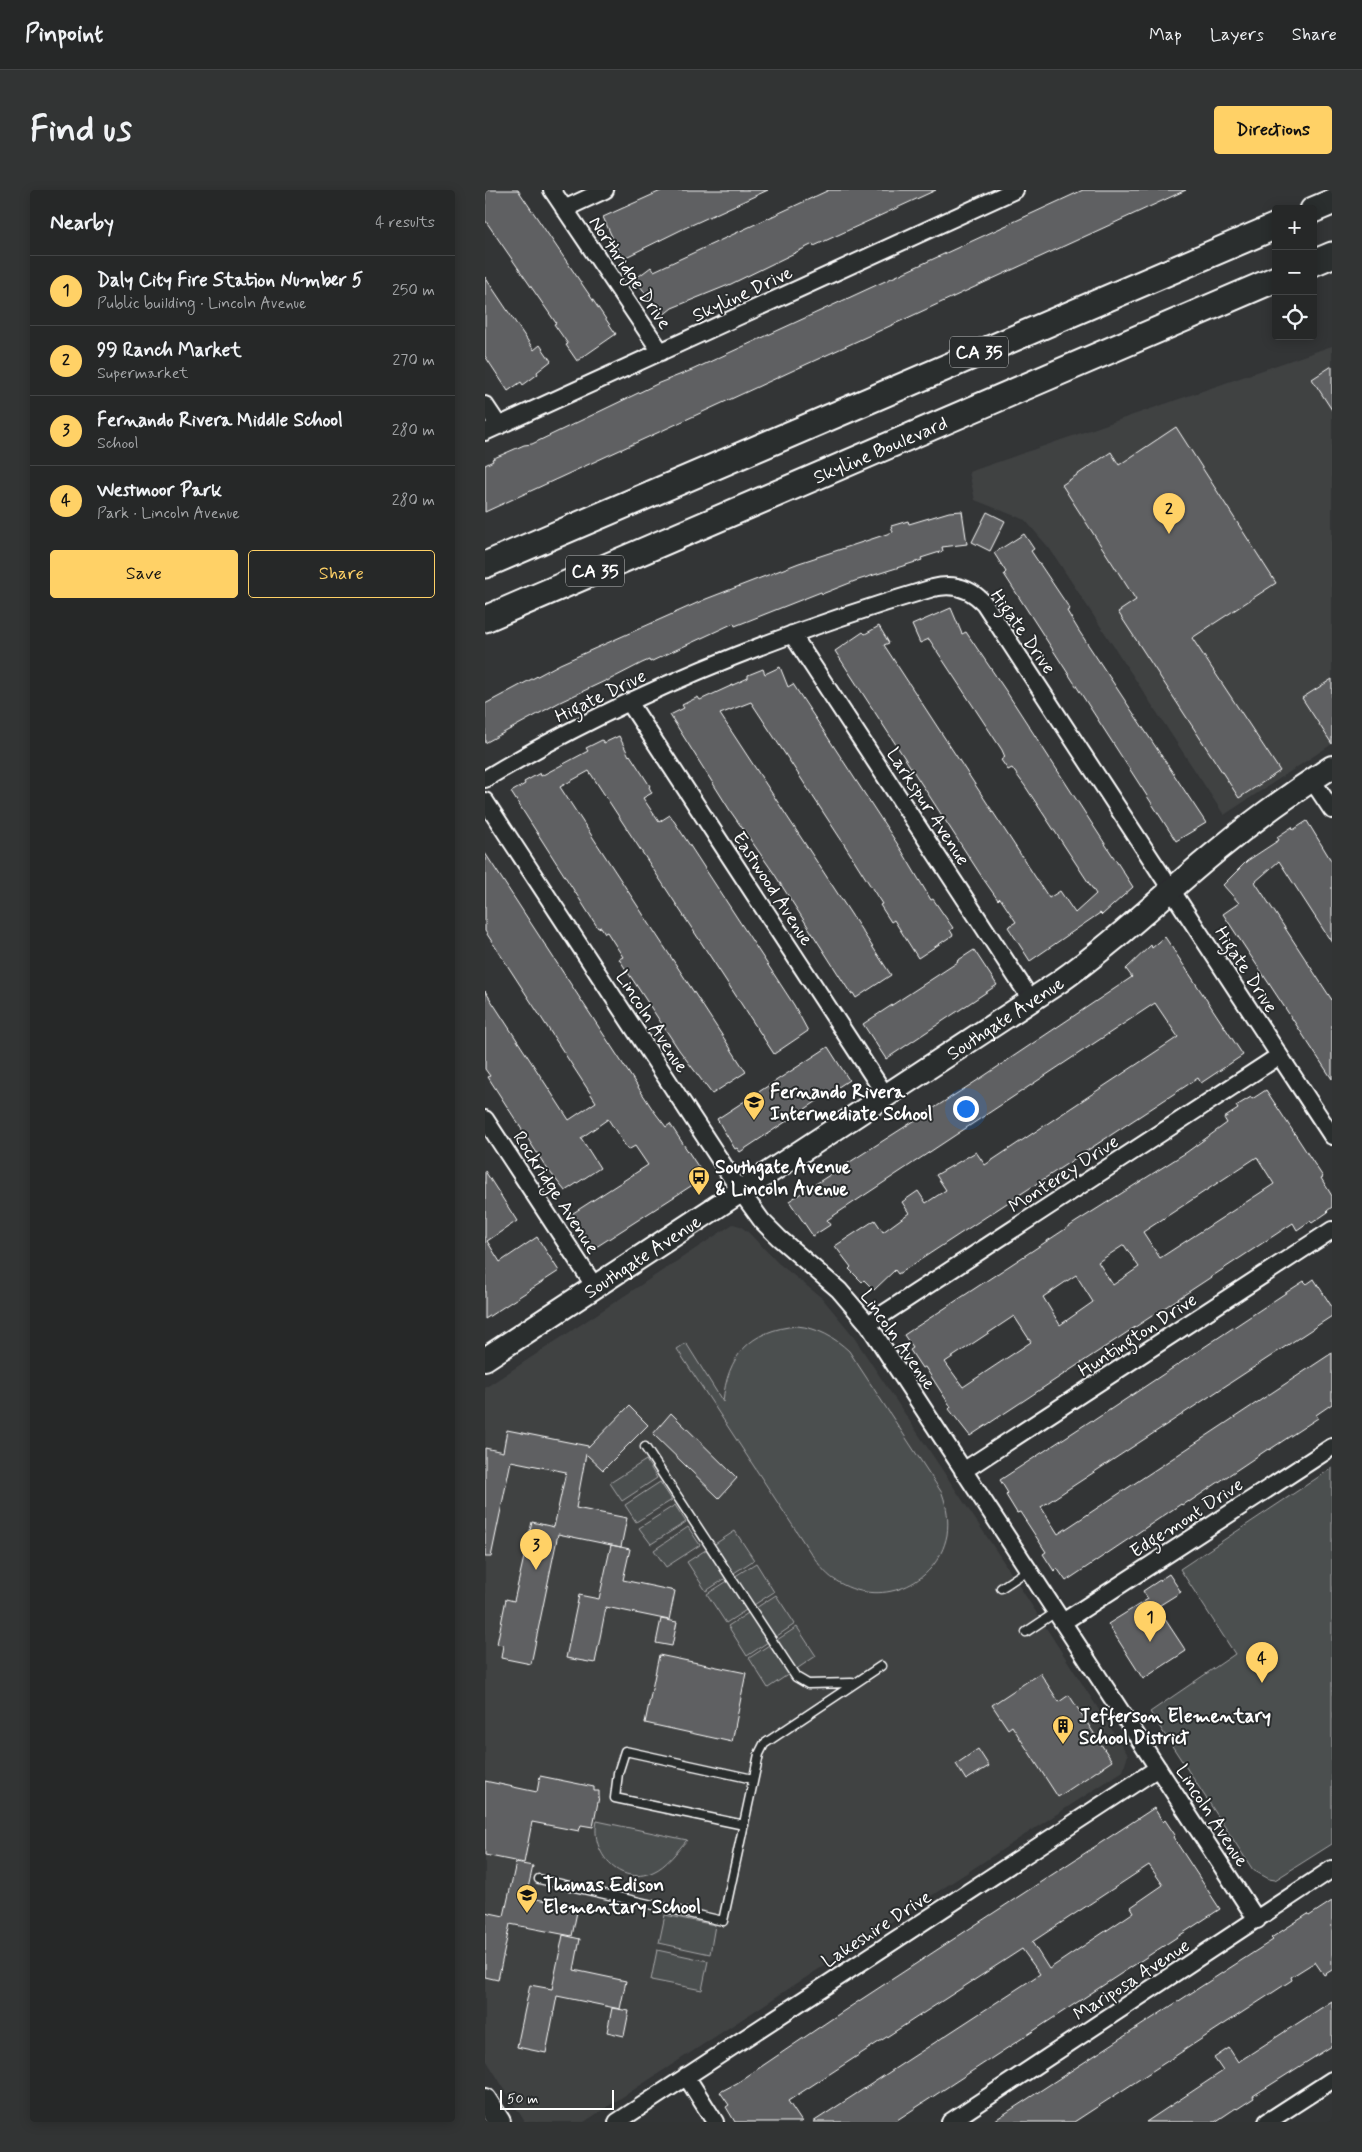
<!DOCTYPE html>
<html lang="en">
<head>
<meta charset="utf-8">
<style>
	:root { --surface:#262828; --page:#323434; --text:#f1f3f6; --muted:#a4a6a8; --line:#424445; --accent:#ffd166 }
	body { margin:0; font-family:Mynerve,sans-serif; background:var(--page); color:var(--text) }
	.controls { position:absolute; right:15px; top:15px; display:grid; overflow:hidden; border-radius:5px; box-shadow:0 2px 12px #0003 }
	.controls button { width:45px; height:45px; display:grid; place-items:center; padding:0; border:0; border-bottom:1px solid var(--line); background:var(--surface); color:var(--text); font:25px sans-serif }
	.scale { position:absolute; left:15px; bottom:12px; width:114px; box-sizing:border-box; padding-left:5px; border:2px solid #fff; border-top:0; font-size:14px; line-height:18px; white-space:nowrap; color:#fff; -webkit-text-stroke:4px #2a2d2e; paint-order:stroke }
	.you { position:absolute; left:480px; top:918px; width:18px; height:18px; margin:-12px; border:4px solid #fff; border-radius:50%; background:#1a73e8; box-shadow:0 0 0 8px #1a73e833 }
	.badge { display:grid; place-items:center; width:32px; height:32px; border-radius:50%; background:var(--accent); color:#111; font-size:16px; font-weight:700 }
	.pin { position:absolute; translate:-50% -41px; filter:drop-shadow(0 1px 2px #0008) }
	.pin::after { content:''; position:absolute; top:26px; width:18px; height:15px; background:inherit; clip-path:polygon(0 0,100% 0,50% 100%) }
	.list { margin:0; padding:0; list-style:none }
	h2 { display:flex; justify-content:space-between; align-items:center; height:65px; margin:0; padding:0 20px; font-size:21px }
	h2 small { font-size:16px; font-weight:400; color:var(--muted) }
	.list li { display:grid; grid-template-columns:32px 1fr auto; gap:15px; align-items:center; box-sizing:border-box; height:70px; padding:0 20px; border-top:1px solid var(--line) }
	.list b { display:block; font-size:19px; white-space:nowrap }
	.list p { margin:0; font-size:16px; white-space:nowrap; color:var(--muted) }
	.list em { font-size:16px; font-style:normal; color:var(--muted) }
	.actions { display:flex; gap:10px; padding:15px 20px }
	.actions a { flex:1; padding:11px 0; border:1px solid var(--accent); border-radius:5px; text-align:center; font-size:18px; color:var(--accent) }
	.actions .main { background:var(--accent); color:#111 }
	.icon { flex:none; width:28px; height:28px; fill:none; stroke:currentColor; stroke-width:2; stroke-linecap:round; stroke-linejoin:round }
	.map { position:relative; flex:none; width:847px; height:1932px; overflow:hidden; border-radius:5px }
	header { display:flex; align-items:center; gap:30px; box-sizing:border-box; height:70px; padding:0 25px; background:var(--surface); border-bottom:1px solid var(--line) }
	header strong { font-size:24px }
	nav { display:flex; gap:28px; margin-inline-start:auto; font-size:18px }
	.intro { display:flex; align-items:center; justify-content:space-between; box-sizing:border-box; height:120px; padding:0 30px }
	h1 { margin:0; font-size:35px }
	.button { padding:12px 22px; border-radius:5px; background:var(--accent); color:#111; font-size:18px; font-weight:700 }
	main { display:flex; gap:30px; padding:0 30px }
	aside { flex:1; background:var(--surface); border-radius:5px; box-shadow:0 2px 12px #0003 }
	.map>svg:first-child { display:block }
	.built { fill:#404243 }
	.green { fill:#4c4f50; stroke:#a6a7a8 }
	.building { fill:#5f6162; stroke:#fff; fill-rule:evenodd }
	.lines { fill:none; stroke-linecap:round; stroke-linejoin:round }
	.lane-casing { stroke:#fff; stroke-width:11 }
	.street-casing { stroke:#fff; stroke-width:20 }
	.secondary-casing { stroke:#fff; stroke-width:26 }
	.primary-casing { stroke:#fff; stroke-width:29 }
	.lane { stroke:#2a2d2e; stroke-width:8 }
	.street { stroke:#2a2d2e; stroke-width:16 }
	.secondary { stroke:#2a2d2e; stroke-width:22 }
	.primary { stroke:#2a2d2e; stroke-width:25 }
	.labels { text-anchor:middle; stroke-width:4; stroke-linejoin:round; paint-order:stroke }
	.shield { fill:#2a2d2e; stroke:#bfc0c0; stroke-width:1 }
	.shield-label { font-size:18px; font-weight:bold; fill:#fff }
	.street-label { font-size:19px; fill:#fff; stroke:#2a2d2e }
	.poi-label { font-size:19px; font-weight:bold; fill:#fff; stroke:#2a2d2e; text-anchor:start }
</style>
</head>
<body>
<header>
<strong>Pinpoint</strong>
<nav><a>Map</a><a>Layers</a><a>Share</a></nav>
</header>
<div class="intro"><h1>Find us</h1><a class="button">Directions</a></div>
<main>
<aside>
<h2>Nearby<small>4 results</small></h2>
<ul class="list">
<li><span class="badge">1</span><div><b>Daly City Fire Station Number 5</b><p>Public building · Lincoln Avenue</p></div><em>250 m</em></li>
<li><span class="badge">2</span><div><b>99 Ranch Market</b><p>Supermarket</p></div><em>270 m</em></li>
<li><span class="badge">3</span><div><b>Fernando Rivera Middle School</b><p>School</p></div><em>280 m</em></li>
<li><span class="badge">4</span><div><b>Westmoor Park</b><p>Park · Lincoln Avenue</p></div><em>280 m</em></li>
</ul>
<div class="actions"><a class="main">Save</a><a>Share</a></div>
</aside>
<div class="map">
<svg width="847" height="1932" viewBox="0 0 847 1932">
	<rect width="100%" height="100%" fill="#333536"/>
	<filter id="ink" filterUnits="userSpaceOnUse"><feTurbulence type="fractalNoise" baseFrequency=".02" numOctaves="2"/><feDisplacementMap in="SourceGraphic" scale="10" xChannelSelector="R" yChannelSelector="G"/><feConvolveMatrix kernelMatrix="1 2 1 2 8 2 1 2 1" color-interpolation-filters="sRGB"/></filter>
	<g filter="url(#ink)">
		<!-- built -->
		<path class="built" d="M847,156V554L739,625L565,359L540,330L490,310L484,282Z
			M248,1034L255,1036L263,1042L293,1073L337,1108L366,1143L518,1371L643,1565L638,1581L99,1932H40L0,1868V1198Z"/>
		<!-- green -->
		<path class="green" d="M312,1136C333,1138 349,1147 364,1161L457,1303C462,1317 464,1330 462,1345C452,1396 393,1419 350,1390C340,1384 334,1374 327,1365L192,1159L201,1153L238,1212C242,1166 265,1140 312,1136Z
			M161,1270L172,1288L137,1311L125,1293Z
			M847,1278V1654L790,1690L784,1689L768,1680L665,1522L750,1464L695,1379Z
			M175,1292L187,1310L151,1332L140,1315Z
			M190,1315L201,1332L166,1354L154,1338Z
			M203,1337L215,1355L181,1377L169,1360Z
			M250,1341L269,1370L221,1401L202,1372Z
			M271,1373L289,1402L241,1433L222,1404Z
			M291,1405L310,1434L262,1466L243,1436Z
			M312,1437L331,1466L283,1498L264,1468Z
			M112,1631L202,1650C192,1661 182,1676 168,1682C134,1697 105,1662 112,1631Z
			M180,1725L230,1735L225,1764L174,1753Z
			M172,1760L223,1771L217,1800L166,1790Z"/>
		<!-- building -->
		<path class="building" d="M0,0H33L131,144L92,171L81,155L83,154L69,134L71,133L0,30Z
			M178,0H283L200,38L137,69L118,27Z
			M344,0H451L329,56L328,54L246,94L187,118L177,126L150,89L166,77L169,81Z
			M598,0H701L0,322V275L8,271L7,269L39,255L47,254L174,193L207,180Z
			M0,87L49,160L55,155L66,171L52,182L53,184L38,195L36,192L23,201L0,166Z
			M847,176V220L827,189Z
			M691,237L791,393L707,448L795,581L754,608L633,422L651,410L577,295L626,262L634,275Z
			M477,321L482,354L457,357L458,361L436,368L437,370L370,391L337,404L336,402L250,436L249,433L165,472L164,470L157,473L122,491V490L75,512L0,553V514L75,474L221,409L314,373L408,342L406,336L423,331L424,334L464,322Z
			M502,322L520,331L505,361L487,352Z
			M539,344L549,359L546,361L585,419L582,421L594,441L721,633L691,651L519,384L521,382L509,363Z
			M466,418L477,444L481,442L521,501L648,697L617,725L615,723L545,771L523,737L531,732L515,708L513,710L499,690L350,461L378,442L380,444L394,436L404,453L399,455L564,708L575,701L590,723L611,704L540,596L527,578L523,580L516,570L520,567L517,560L444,449L435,453L427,435Z
			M295,477L303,497L308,494L417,661L446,710L448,709L468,738L465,740L468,745L433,768L409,730L406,732L395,715L397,714L359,654L266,512L235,524L406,785L371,808L368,803L366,804L288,682L246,622L185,525L199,518L197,515L213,507L215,510L263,488V485L278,479L280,484Z
			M847,489V554L817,508Z
			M134,546L144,566L145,565L165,596L164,597L167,603L158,608L174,632L185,625L309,815L323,841L289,864L104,581L75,597L261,882L227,904L194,860L134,769L138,767L122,742L120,743L116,737L113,738L26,602L40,594L39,592L55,583L56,586L103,561L101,558L117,550L119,553Z
			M822,631L847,672V753L794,671L770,692L847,810V889L738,724L754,713L738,695L762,671L794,650L792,647L807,637L808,640Z
			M0,663L168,920L181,937L185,934L220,987L108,1059L85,1025L163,975L150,956L143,960L123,929L96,948L115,978L80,1001L61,977L3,887L5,886L0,879V801L84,930L111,912L0,741Z
			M680,747L758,865L716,893L713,888L432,1072L413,1084L410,1080L389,1100L379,1090L377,1092L364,1079L366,1077L350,1056L390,1030L398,1042L424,1023L417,1012L433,1001L441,1013L461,1000L451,985L491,962L500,975L693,847L670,813L342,1030L345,1035L328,1046L304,1011L496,888L647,787L641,779L666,755L667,758Z
			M489,760L512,795L401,869L378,834L473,772L472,771Z
			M343,857L364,890L255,962L252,958L250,959L232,929Z
			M781,900L838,987L836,988L847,1006V1017L842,1021L843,1022L827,1033L825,1031L812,1040L808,1033L485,1246L464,1219L466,1217L440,1177L437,1178L425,1160L428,1158L419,1145L591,1032L702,962L742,933L739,928L753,919L751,916L766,907L767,909ZM772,967L789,994L675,1068L658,1042ZM639,1055L654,1077L628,1095L613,1072ZM591,1085L608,1112L575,1135L558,1107ZM529,1126L546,1152L478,1197L460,1172Z
			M0,981L32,1031L2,1051L15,1072L52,1047L74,1081L0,1129Z
			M829,1089L847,1117V1126L556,1317L573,1344L847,1163V1214L831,1225L833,1228L784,1260L783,1259L704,1312L703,1311L697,1315L696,1314L581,1391L572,1378L569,1381L558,1364L561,1362L535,1322L532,1323L521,1305L523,1303L515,1290L607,1230L608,1231L805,1100L819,1091L822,1094Z
			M144,1216L163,1235L118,1280L101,1264L91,1318L142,1328L136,1357L73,1344L46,1474L16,1468L18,1455L12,1454L21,1409L29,1411L47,1332L69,1337L81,1282L26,1271L6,1367H0V1258L18,1262L22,1240L103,1256V1258Z
			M186,1223L252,1288L234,1308L168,1244Z
			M126,1355L145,1359L138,1390L190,1401L184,1430L121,1417L110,1473L81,1468L94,1405L114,1409Z
			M684,1384L696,1402L672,1417L701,1461L658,1489L623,1434L663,1409L658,1401Z
			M176,1429L192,1432L187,1456L171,1453Z
			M174,1465L261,1483L247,1552L160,1533Z
			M555,1483L574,1512L584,1505L627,1571L573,1607L527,1536L523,1539L507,1515Z
			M493,1559L504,1576L481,1590L471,1574Z
			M55,1586L109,1597V1601H114V1607L108,1637L96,1635L94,1641L47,1632L39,1673L0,1665V1591L52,1602Z
			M669,1618L678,1632L680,1630L690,1645L688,1647L735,1719L409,1932H328L555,1784L537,1759L303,1911L317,1932H250L241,1917L244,1915L235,1902L252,1893L354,1824ZM664,1675L678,1695L646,1717L649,1722L564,1779L547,1752Z
			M31,1673L48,1676L41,1707L93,1717L87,1746L25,1734L13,1790L0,1787V1722L19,1726Z
			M847,1711V1780L839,1785L830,1772L806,1787L807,1790L589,1932H507L774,1759L788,1750L786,1748L823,1724L824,1726Z
			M78,1745L95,1749L89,1780L141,1791L135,1819L72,1806L61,1863L32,1857L45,1795L67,1799Z
			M847,1811V1856L768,1906L769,1908L752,1919L751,1918L730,1932H661L738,1881L729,1868L744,1858L753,1872Z
			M127,1818L144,1821L139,1846L122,1842Z"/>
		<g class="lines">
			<!-- lane casing -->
			<g class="lane-casing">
				<path id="lane" d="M160,1257L311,1487L323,1494L367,1493
					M516,1398L543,1380
					M541,1442L571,1422
					M259,1635L130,1608L133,1583L140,1561L268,1589
					M54,1689L238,1731L274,1564L279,1554L396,1476"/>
			</g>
			<!-- street casing -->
			<g class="street-casing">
				<path id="street" d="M67,0L176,162
					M79,19L120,0
					M0,215L14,236
					M0,242L530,0
					M307,444L547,811
					M144,512L401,906
					M0,589C139,505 292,444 448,398C468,393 485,398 499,413L847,946
					M827,590L847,620
					M0,611L256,1002L277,1031L294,1048L354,1100L383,1134L772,1730
					M0,929L110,1097
					M383,1134L794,866
					M478,1281L847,1040
					M578,1432L847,1257
					M201,1886L230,1932
					M132,1932L673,1578
					M465,1932L847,1679
					M782,1932L847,1890"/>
			</g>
			<!-- secondary casing -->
			<g class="secondary-casing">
				<g id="secondary">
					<path id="s1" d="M0,1169L574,792C631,752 679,704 733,660C769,630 808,602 847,577"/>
					<path d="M0,1910L14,1932"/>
				</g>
			</g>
			<!-- primary casing -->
			<g class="primary-casing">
				<g id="primary">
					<path d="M828,20L847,12"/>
					<path d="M828,73L847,65"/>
					<path d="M0,375L791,36"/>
					<path id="s2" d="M0,429L791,89"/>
				</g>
			</g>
			<!-- lane -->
			<use href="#lane" class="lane"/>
			<!-- street -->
			<use href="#street" class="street"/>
			<!-- secondary -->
			<use href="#secondary" class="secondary"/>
			<!-- primary -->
			<use href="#primary" class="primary"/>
		</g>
	</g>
	<!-- icons -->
	<defs>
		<g id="school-pin" transform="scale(1.125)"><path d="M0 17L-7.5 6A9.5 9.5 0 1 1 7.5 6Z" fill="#ffd166" stroke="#2a2d2e"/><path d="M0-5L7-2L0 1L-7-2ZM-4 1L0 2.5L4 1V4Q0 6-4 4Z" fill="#111"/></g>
		<g id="bus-pin" transform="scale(1.125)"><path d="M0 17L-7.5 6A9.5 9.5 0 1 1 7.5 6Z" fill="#ffd166" stroke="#2a2d2e"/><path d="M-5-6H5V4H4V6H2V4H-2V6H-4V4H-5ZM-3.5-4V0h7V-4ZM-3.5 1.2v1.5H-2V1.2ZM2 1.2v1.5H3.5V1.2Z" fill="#111"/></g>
		<g id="building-pin" transform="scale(1.125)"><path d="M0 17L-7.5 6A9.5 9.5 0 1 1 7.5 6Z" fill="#ffd166" stroke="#2a2d2e"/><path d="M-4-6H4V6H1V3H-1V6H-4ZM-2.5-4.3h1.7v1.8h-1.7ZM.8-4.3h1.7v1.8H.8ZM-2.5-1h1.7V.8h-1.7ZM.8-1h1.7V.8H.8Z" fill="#111"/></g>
	</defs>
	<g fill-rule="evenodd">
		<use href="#school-pin" x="269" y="912"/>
		<use href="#bus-pin" x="214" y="987"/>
		<use href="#building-pin" x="578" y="1536"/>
		<use href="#school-pin" x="42" y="1705"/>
	</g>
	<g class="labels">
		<!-- shield labels -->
		<g class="shield">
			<rect x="465" y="146.5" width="58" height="31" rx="4"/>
			<rect x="81" y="365.5" width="58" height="31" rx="4"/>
		</g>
		<g class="shield-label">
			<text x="494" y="168">CA 35</text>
			<text x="110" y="387">CA 35</text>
		</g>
		<!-- street labels -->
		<g class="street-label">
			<text transform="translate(146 82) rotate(56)" y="7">Northridge Drive</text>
			<text transform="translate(257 103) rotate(-25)" y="7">Skyline Drive</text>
			<text dy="7" stroke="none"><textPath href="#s2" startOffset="430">Skyline Boulevard</textPath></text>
			<text transform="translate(539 441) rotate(55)" y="7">Higate Drive</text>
			<text transform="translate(115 505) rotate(-26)" y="7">Higate Drive</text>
			<text transform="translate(444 616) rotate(57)" y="7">Larkspur Avenue</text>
			<text transform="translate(289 698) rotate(57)" y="7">Eastwood Avenue</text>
			<text transform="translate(762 779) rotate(57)" y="7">Higate Drive</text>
			<text dy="7" stroke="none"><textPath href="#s1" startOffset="622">Southgate Avenue</textPath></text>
			<text transform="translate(168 831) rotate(57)" y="7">Lincoln Avenue</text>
			<text transform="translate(578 983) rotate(-33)" y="7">Monterey Drive</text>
			<text transform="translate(72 1002) rotate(57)" y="7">Rockridge Avenue</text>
			<text dy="7" stroke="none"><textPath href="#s1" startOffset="188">Southgate Avenue</textPath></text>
			<text transform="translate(652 1144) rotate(-33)" y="7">Huntington Drive</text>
			<text transform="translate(414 1149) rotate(55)" y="7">Lincoln Avenue</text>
			<text transform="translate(701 1327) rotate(-33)" y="7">Edgemont Drive</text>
			<text transform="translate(728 1625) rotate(57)" y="7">Lincoln Avenue</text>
			<text transform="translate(391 1738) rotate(-33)" y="7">Lakeshire Drive</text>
			<text transform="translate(646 1789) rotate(-33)" y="7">Mariposa Avenue</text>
		</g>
		<!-- poi labels -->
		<g class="poi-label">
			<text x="285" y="908">Fernando Rivera<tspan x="285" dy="22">Intermediate School</tspan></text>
			<text x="230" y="983">Southgate Avenue<tspan x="230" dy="22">&amp; Lincoln Avenue</tspan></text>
			<text x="594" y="1532">Jefferson Elementary<tspan x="594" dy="22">School District</tspan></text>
			<text x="58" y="1701">Thomas Edison<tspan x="58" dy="22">Elementary School</tspan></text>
		</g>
	</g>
</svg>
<div class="controls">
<button>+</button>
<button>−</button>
<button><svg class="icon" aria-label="locate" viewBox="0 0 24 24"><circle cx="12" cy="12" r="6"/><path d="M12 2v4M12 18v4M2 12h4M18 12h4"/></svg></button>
</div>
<div class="scale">50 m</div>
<div class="you"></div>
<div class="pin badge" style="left:665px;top:1452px">1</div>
<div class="pin badge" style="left:684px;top:344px">2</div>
<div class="pin badge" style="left:51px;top:1380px">3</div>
<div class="pin badge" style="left:777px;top:1493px">4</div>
</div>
</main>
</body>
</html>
